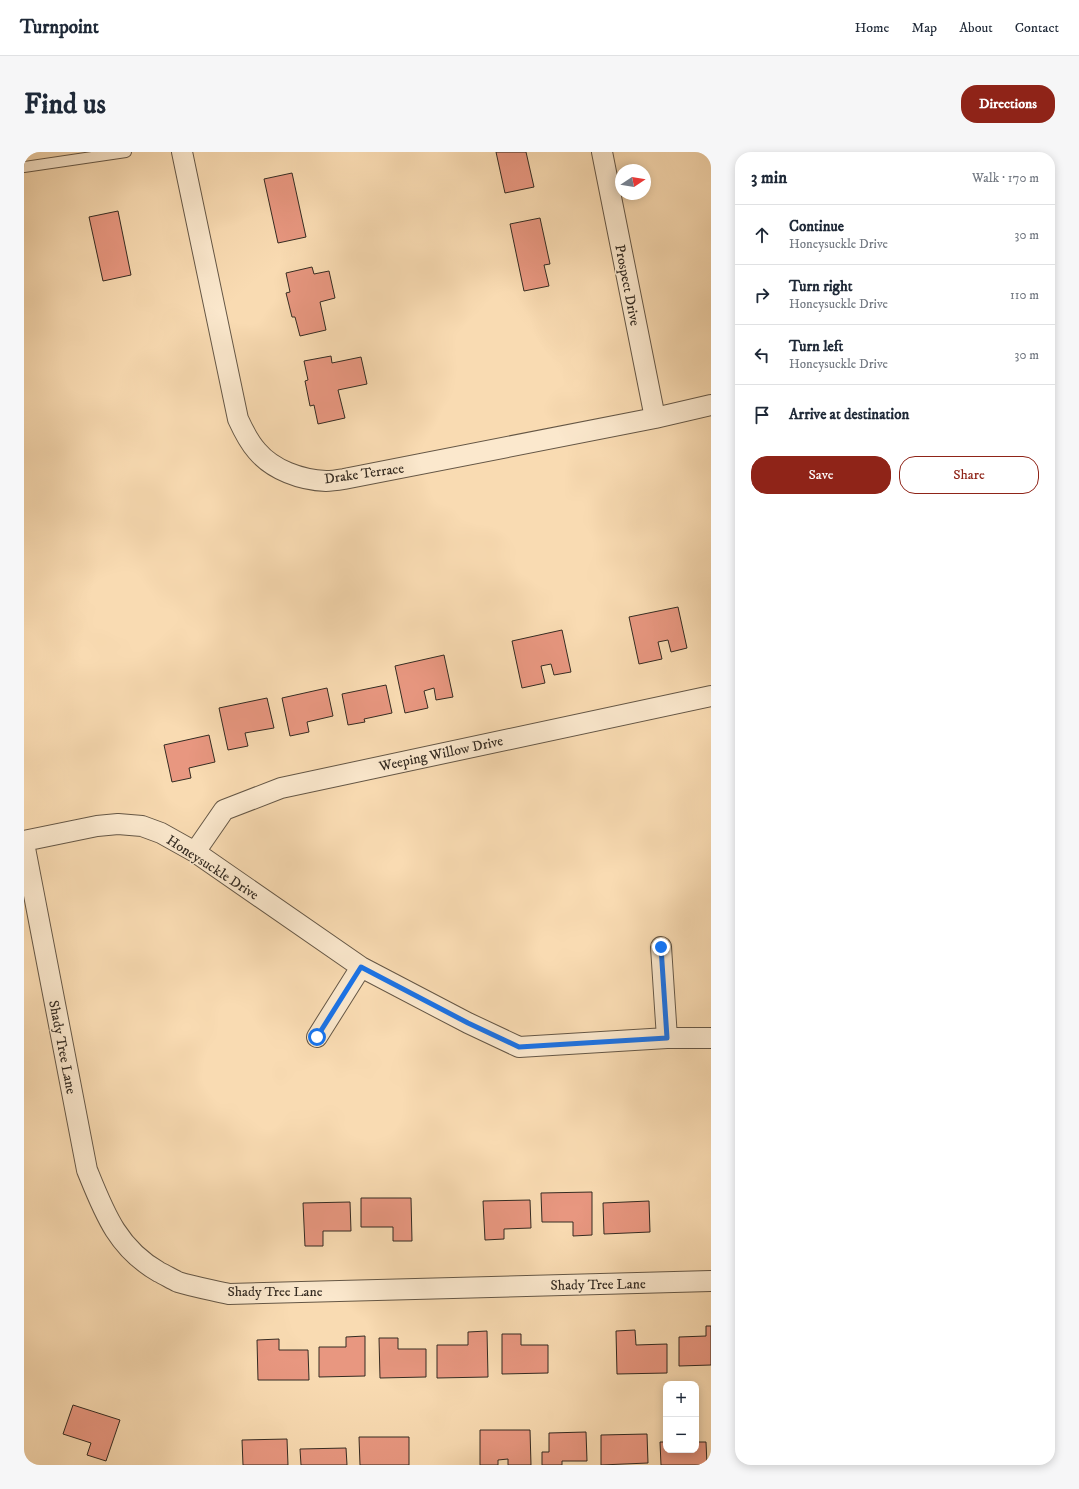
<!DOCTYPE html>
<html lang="en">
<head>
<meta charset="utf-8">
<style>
	:root { --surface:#fff; --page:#f6f6f7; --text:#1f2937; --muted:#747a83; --line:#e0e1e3; --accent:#8f2418 }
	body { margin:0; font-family:"IM FELL DW Pica",serif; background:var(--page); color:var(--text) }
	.controls { position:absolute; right:12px; bottom:12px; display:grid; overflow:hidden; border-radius:8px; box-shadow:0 2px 10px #0003 }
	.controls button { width:36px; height:36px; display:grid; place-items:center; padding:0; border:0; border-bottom:1px solid var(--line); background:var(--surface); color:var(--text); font:20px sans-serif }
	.compass { position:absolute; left:591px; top:12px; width:36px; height:36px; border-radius:50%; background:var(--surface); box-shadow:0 2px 10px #0003; rotate:78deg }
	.stop { position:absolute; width:12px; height:12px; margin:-9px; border:3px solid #1a73e8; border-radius:50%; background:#fff }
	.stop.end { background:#1a73e8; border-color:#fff; box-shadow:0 1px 4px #0008 }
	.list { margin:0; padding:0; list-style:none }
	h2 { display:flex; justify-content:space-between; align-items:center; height:52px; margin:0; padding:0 16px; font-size:17px }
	h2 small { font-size:13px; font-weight:400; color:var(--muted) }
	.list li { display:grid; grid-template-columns:26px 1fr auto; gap:12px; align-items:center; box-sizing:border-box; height:60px; padding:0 16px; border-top:1px solid var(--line) }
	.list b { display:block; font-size:15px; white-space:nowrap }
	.list p { margin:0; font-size:13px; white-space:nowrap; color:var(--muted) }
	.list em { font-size:13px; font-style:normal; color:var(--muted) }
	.actions { display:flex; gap:8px; padding:12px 16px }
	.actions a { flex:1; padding:9px 0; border:1px solid var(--accent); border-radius:16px; text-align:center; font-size:14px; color:var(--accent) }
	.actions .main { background:var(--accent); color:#fff }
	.icon { flex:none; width:22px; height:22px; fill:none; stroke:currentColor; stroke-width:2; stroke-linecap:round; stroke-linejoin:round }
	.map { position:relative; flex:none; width:687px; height:1313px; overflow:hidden; border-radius:16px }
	header { display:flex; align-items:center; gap:24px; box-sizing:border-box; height:56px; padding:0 20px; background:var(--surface); border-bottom:1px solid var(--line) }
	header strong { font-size:19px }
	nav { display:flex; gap:22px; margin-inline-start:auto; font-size:14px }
	.intro { display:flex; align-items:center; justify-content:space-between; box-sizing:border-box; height:96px; padding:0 24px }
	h1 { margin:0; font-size:28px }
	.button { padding:10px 18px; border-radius:16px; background:var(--accent); color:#fff; font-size:14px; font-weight:700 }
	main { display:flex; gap:24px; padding:0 24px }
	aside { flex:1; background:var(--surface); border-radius:16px; box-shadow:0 2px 10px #0003 }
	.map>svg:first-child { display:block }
	.building { fill:#e89780; stroke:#342b22 }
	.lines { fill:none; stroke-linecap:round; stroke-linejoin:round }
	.lane-casing { stroke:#655746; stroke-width:12 }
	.street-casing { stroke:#655746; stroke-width:22 }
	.lane { stroke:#fbe8cd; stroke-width:10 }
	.street { stroke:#fbe8cd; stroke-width:20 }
	.route { stroke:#1a73e8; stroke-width:5 }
	.labels { text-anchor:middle; stroke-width:3; stroke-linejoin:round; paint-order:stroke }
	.street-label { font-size:14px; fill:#342b22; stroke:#fbe8cd }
</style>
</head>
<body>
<header>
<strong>Turnpoint</strong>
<nav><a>Home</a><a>Map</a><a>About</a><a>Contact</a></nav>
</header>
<div class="intro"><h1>Find us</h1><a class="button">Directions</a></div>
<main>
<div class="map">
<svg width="687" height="1313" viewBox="0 0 687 1313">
	<rect width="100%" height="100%" fill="#f9dbb2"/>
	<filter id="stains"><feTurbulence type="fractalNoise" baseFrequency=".005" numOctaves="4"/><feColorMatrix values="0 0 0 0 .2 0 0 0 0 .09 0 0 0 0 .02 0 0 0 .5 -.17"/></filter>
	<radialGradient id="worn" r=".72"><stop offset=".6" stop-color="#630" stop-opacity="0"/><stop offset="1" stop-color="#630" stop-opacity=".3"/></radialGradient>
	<!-- building -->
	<path class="building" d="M472,0H502L510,35L481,41Z
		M268,21L282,85L254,91L240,27Z
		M94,59L107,123L79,129L65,65Z
		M516,66L526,112L520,113L525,134L500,139L486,72Z
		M288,115L290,122L305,119L311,146L296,150L302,178L276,184L271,165H268L262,141L266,140L262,121Z
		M307,204L308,211L337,205L343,232L314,238L321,266L294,272L290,253L286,254L281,229L284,228L280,209Z
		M654,455L663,496L647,500L644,488L634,490L638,507L615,512L605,465Z
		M538,478L547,520L530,523L527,512L517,514L521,531L498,536L488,489Z
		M420,503L429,545L412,548L410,536L400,539L404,556L381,561L371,514Z
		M362,533L368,561L340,567L341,570L324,573L318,542Z
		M303,536L309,564L283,570L285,580L266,584L258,546Z
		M243,546L250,576L221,581L224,594L204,598L195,556Z
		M185,583L191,610L165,616L167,626L148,630L140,593Z
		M568,1040V1083L549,1084V1070H518L517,1041Z
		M337,1046H387L388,1089H369V1075H337Z
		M506,1048L507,1076L480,1077V1087L461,1088L459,1049Z
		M625,1049L626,1080L580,1082L579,1051Z
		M326,1050L327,1079H299V1094H281L279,1051Z
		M682,1174H687V1213L655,1214V1185L682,1184Z
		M611,1178L612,1193L643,1192V1221L593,1222L592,1179Z
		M463,1179L464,1225L413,1226V1193H444V1180Z
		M478,1182H497V1193H524V1221L478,1222Z
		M341,1184V1224L295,1225V1195H322V1185Z
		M355,1186H374V1197H402V1225L356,1226Z
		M255,1187V1198H284L285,1228H234L233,1188Z
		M49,1253L96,1268L82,1309L63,1303L67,1291L39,1282Z
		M456,1278H506L507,1313H484V1307L474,1308V1313H456Z
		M562,1280L563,1309H538V1313H518V1300H525V1281Z
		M623,1282L624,1311L577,1313V1283Z
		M335,1285H385V1313H336Z
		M263,1287L264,1313H219L218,1288Z
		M636,1290H642V1298H672V1290H682L683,1313H637Z
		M322,1296L323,1313H277L276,1297Z"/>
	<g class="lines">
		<!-- lane casing -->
		<g class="lane-casing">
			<path id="lane" d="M0,15L102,0"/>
		</g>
		<!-- street casing -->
		<g class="street-casing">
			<path id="street" d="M158,0L214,267C219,278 225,290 233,299C249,318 277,328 302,329C308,329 314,328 320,327L631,266L687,253
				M578,0L631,266
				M0,689L73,674L94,672L118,674L137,681L171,700L337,815L444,871L495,895L643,886H687
				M0,691L63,1018C80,1060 93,1096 135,1120C141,1123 148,1127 154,1130C170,1135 188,1138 205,1142L687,1129
				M171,700L200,658L257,636L687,544
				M637,795L643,886
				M293,885L337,815"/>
		</g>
		<!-- lane -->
		<use href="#lane" class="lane"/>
		<!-- street -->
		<use href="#street" class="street"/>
	</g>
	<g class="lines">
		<!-- route -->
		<path class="route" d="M293,885L337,815L444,871L495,895L643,886L637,795"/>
	</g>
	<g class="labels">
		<!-- street labels -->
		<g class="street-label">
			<text transform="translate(604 133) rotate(79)" y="5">Prospect Drive</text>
			<text transform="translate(340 321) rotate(-8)" y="5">Drake Terrace</text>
			<text transform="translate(417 601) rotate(-12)" y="5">Weeping Willow Drive</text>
			<text transform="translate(189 715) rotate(33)" y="5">Honeysuckle Drive</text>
			<text transform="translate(39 895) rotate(79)" y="5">Shady Tree Lane</text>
			<text transform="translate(574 1132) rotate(-1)" y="5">Shady Tree Lane</text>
			<text x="251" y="1144">Shady Tree Lane</text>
		</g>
	</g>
	<rect width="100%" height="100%" filter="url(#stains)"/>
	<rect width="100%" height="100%" fill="url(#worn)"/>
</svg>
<div class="controls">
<button>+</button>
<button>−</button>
</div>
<svg class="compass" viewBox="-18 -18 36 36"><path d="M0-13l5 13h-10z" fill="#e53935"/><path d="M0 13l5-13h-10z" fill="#747a83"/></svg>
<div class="stop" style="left:293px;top:885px"></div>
<div class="stop end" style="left:637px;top:795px"></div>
</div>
<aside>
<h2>3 min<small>Walk · 170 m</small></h2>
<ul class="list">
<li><svg class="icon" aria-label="ahead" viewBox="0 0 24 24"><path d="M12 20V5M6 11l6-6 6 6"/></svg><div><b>Continue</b><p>Honeysuckle Drive</p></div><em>30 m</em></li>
<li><svg class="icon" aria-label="right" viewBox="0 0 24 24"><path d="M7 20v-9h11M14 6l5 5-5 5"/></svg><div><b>Turn right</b><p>Honeysuckle Drive</p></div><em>110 m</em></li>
<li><svg class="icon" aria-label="left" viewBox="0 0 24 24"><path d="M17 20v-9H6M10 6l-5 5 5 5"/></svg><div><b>Turn left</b><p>Honeysuckle Drive</p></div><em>30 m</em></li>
<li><svg class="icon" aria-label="arrive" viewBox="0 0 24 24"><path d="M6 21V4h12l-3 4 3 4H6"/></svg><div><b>Arrive at destination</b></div></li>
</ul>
<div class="actions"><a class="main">Save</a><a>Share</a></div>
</aside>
</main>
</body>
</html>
